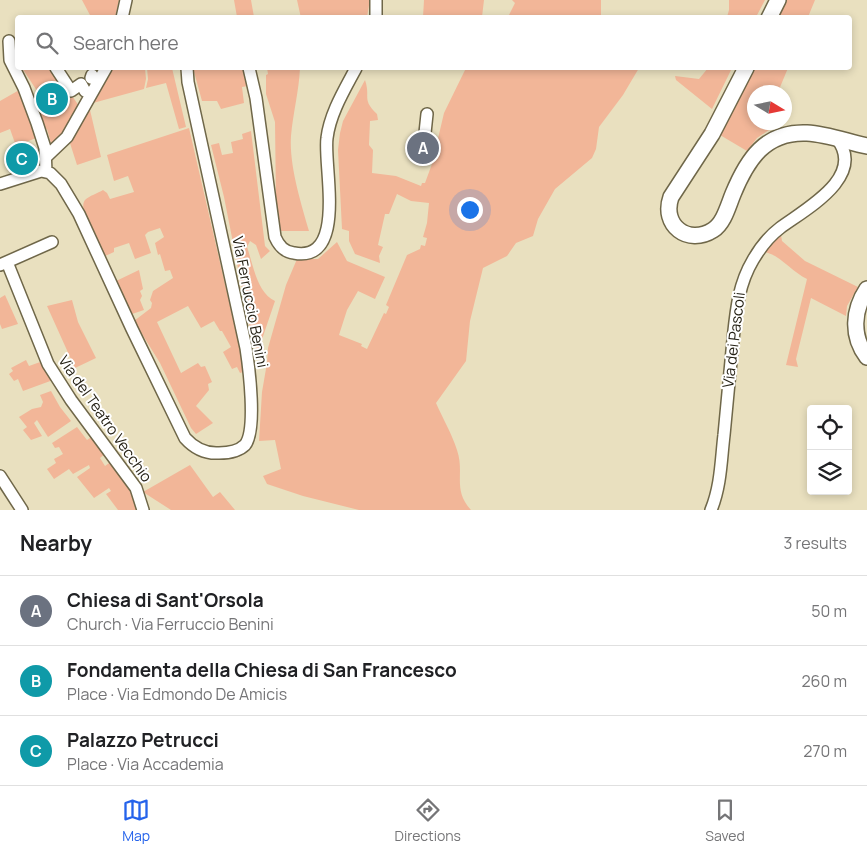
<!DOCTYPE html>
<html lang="en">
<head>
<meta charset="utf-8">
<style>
	:root { --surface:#fff; --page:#f2f2f2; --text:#202124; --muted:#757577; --line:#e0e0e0; --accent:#2563eb }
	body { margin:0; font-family:Manrope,sans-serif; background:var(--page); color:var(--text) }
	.controls { position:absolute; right:15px; bottom:15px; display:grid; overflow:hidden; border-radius:5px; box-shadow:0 2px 8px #0003 }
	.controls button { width:45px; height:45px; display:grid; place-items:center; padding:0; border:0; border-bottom:1px solid var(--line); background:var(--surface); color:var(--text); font:25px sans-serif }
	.compass { position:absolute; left:747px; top:85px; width:45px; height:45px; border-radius:50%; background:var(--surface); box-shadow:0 2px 8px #0003; rotate:100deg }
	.you { position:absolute; left:469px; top:209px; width:18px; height:18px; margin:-12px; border:4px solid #fff; border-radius:50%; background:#1a73e8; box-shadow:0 0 0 8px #1a73e833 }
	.badge { display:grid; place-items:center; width:32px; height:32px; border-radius:50%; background:var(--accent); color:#fff; font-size:16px; font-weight:700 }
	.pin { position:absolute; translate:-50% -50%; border:2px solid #fff; box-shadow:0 1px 5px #0006 }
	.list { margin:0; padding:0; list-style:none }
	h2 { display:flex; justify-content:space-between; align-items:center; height:65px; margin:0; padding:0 20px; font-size:21px }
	h2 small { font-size:16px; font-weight:400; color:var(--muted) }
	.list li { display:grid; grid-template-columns:32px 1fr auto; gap:15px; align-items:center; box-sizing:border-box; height:70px; padding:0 20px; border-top:1px solid var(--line) }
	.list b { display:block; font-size:19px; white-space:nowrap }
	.list p { margin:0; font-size:16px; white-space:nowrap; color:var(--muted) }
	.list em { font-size:16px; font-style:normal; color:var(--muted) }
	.icon { flex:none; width:28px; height:28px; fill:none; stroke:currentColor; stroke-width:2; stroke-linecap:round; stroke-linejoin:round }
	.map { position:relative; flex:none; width:867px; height:510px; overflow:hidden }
	.search { position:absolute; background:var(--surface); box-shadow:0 2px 8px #0003; left:15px; right:15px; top:15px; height:55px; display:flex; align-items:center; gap:12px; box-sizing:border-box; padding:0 18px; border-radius:5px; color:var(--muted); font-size:19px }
	.sheet { height:275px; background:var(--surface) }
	nav { display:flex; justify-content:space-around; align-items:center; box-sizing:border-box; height:70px; border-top:1px solid var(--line); background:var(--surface); font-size:14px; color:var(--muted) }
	nav a { display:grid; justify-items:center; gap:2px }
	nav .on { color:var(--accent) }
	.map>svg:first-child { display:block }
	.green { fill:#f2b698 }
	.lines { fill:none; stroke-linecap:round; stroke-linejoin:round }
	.street-casing { stroke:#6f6749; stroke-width:14 }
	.secondary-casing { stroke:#6f6749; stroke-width:18 }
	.street { stroke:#fff; stroke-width:11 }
	.secondary { stroke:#fff; stroke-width:15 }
	.labels { text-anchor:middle; stroke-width:4; stroke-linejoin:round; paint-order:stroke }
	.street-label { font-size:15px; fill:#252115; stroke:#fff }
</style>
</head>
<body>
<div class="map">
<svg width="867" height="510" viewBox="0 0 867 510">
	<rect width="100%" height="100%" fill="#e9e0bf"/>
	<!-- green -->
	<path class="green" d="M82,0H119L115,17H91Z
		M234,0H251L254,17H237Z
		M297,0H370L367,17L301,18Z
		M424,0H484L482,17H423Z
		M512,0H601V17H508L515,3Z
		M729,0H765L756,17H727L729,10Z
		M787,0H815L808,17H779Z
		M22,68H53L81,109L74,122L52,147L47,129L43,130L37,110L43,106L40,102L43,100Z
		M113,68H145L146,79L144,89L93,103Z
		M147,68H172L186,127L179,129L166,83L146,88L148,79Z
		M193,68H242L248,86L242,87L244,103L221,109L217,101H202Z
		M267,68H300C299,91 293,113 291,136C289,165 301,203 309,231H280L276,203L275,122L266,94V75L268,74Z
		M466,68H639L623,95L599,127L596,149L592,158L555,189L538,219L533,236L516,243L507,256L483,268L470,321L466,361L436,403C443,419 452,434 457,450C465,473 452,490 471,510H359L303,496L267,484L263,476L281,469L275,440L259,441L262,392L267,363L268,348L286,285L297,259H318L337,242L347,261L385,277L375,299L358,291L347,310L339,335L362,344L361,346L367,349L384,313L386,314L389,307L386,305L407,255L420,249L421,245L425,246L427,238L423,237L427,223L429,203L411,201L397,194L389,214H385L378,245L383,247L379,256L380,263L355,254L349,241V231L342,229L338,150L340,133L343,121L365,80C371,97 361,99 377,114L378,120L370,121L369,145L373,150L372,173L396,176L421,186L422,183H425L432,164L444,113Z
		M708,68H732L712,109L676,80L675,76L699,79Z
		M755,68H788L778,92H754V122L771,123L769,130L757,138L747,151L720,135Z
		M21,89L36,138L16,146L10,129L0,133V101Z
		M90,110L101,157L77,165L69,140Z
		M189,128L242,358L243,372L240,373L237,367L232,369L223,352L231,347L222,331H220L214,321L201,328L188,306L157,322L181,373L198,363L201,367L205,366L212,382L208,384L209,390L196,406L213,423L196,434L191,428L160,363L134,321L151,308L152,303L150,300L153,291L173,278L170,270L165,271L160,254L158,255L155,243L164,237L160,228L148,232L145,235L151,253L135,259L129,243L114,248V252L103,257C98,247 77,209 85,200C89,196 98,193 103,190L107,193L110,199L134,192L128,176L114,181L107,155Z
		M251,131L265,246L270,251L261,259L256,245L250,241L247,247C253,264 257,293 275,301L257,354L255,344H253L224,197L211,145L219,143L222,155L233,153L231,142L243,139L242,134Z
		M781,235L782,241L805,261L858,287L847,306L846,316L811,298L796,359L798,367L786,365L807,279C792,272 779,254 764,252Z
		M139,270L143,289L140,291L142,296L140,300L144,310L129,315L114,282Z
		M5,295L18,324L2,329L0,324V298Z
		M72,300L78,322L96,358L75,368L47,306Z
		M26,360L29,366L43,361L53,380L23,391L18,379L14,381L9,374L13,371L11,368Z
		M51,391L60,407L71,421L48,437L37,420L34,423L42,436L31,440L23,430L27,427L19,417L32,409L41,407L43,402L40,395Z
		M77,427L87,440L93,436L106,453L100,458L105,466L112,461L135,491L139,510H118L106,494L111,491L109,488L94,498L77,477L90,468L89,465L73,474L69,469L54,479L47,469L56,463L54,459L63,454L59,447L55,448L52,443Z
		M190,465L213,497L220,492L235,510H171L143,492Z"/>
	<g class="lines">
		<!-- street casing -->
		<g class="street-casing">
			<path id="street" d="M122,18L126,0
				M376,18V0
				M9,41L10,60L24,88L37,123L45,148L46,172
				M56,68L71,91L81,84L85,91L91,94
				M249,68L256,98L275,237C279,246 284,252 294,253C348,263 323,165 327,138C330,113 345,89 356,68
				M91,78L92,75
				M425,133L427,114
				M46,157L67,137L106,68
				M0,184L41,171L50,173L61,184L79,214L132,329L185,438C194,448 205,454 219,453C228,453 239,451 245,445C257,430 249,368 246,348L188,82L187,68
				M7,262L48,364L71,400L136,488L143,510
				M0,265L52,242
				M0,476L22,510
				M711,510C721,486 721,460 724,435C727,404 730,372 733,340C736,312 738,285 753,260C760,248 768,237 780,228C804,210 867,177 837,139"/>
		</g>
		<!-- secondary casing -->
		<g class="secondary-casing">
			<path id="secondary" d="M769,18L778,0
				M746,68L712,134L671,197C661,225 688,246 713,230C724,223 728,206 733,194C747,160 765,131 807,133C827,134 848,142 867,146
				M867,289C853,310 851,336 867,357"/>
		</g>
		<!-- street -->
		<use href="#street" class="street"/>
		<!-- secondary -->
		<use href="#secondary" class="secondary"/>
	</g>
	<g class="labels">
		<!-- street labels -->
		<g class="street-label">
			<text transform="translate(250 302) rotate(79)" y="5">Via Ferruccio Benini</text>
			<text transform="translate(734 340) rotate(-83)" y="5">Via dei Pascoli</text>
			<text transform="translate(105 419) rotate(55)" y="5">Via del Teatro Vecchio</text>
		</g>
	</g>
</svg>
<div class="controls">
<button><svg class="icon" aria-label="locate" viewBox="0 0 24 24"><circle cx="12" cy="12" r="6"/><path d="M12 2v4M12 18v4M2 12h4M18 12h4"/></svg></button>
<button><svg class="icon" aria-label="layers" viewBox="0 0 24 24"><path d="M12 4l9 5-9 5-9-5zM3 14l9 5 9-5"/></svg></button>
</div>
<svg class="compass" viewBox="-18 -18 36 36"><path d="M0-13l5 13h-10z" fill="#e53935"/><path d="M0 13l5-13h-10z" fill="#757577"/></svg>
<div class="you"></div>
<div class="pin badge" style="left:423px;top:148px;background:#6b7280">A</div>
<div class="pin badge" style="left:52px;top:99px;background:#0f9aa8">B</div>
<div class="pin badge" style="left:22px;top:159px;background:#0f9aa8">C</div>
<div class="search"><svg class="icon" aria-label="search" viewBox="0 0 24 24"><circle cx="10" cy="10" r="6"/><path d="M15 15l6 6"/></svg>Search here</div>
</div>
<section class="sheet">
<h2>Nearby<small>3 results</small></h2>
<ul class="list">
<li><span class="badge" style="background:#6b7280">A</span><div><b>Chiesa di Sant'Orsola</b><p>Church · Via Ferruccio Benini</p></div><em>50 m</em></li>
<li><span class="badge" style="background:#0f9aa8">B</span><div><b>Fondamenta della Chiesa di San Francesco</b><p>Place · Via Edmondo De Amicis</p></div><em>260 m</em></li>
<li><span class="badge" style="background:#0f9aa8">C</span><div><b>Palazzo Petrucci</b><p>Place · Via Accademia</p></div><em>270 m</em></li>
</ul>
</section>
<nav>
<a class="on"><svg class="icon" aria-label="map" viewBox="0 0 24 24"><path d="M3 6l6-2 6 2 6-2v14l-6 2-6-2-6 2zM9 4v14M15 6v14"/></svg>Map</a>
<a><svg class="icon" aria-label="directions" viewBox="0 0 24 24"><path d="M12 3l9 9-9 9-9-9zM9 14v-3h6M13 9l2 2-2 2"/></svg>Directions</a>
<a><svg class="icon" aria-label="saved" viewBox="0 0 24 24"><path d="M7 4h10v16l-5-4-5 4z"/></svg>Saved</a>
</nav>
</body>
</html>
